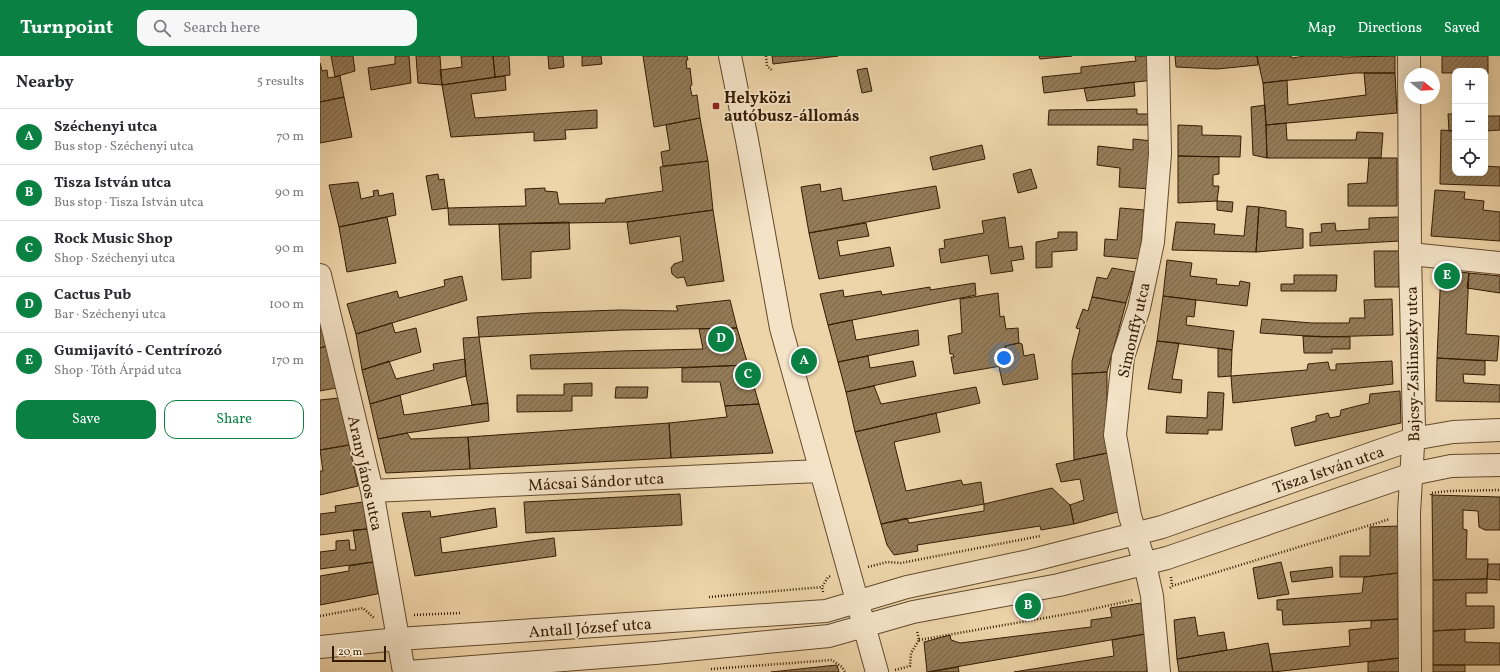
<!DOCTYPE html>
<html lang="en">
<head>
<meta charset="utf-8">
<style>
	:root { --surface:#fff; --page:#f7f7f7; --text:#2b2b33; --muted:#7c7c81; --line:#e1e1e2; --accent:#0b8043 }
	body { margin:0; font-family:Vollkorn,serif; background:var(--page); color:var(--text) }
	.controls { position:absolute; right:12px; top:12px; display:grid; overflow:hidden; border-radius:8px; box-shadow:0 4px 16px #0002 }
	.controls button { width:36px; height:36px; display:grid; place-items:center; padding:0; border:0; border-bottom:1px solid var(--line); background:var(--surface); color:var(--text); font:20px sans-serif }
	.compass { position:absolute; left:1084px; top:12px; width:36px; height:36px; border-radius:50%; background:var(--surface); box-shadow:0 4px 16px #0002; rotate:108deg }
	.scale { position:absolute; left:12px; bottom:10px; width:54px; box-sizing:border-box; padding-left:4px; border:2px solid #341c02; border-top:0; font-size:11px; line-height:14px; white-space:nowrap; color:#341c02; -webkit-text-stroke:3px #f4e3c7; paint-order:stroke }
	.you { position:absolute; left:684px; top:302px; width:14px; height:14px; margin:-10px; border:3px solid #fff; border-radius:50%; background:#1a73e8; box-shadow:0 0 0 6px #1a73e833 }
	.badge { display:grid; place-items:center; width:26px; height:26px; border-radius:50%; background:var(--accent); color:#fff; font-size:13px; font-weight:700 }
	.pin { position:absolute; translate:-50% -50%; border:2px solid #fff; box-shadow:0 1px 4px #0006 }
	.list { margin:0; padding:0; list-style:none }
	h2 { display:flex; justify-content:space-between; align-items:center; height:52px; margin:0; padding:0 16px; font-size:17px }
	h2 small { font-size:13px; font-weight:400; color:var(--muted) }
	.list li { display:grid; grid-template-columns:26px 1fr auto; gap:12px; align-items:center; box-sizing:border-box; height:56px; padding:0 16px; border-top:1px solid var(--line) }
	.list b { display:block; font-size:15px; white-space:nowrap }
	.list p { margin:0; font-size:13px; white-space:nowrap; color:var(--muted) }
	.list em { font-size:13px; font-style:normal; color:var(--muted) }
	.actions { display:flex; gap:8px; padding:12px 16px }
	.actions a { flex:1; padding:9px 0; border:1px solid var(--accent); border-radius:12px; text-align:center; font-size:14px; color:var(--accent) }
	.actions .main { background:var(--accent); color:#fff }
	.icon { flex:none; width:22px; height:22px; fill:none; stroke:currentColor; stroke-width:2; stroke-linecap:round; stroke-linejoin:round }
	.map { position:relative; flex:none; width:1180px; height:616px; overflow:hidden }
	header { display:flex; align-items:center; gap:24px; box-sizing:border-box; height:56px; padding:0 20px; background:var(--accent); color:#fff }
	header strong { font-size:19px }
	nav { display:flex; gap:22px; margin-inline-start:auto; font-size:14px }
	.search { width:280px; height:36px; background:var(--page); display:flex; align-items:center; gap:10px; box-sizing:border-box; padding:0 14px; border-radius:12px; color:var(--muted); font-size:15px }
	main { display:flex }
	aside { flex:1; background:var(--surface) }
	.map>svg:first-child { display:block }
	.building { fill:url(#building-hatch); stroke:#341c02 }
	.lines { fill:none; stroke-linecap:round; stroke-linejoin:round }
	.minor-casing { stroke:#624a2c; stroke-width:24 }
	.path { stroke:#341c02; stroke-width:2.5; stroke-dasharray:1 2; stroke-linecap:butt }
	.minor { stroke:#f4e3c7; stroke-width:22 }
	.poi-dot { fill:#8f2418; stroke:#f4e3c7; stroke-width:1.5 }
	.labels { text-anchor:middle; stroke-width:3.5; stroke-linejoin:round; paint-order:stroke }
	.poi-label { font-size:16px; font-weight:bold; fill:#341c02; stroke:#f4e3c7; text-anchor:start }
	.street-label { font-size:16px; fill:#341c02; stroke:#f4e3c7 }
</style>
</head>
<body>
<header>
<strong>Turnpoint</strong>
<div class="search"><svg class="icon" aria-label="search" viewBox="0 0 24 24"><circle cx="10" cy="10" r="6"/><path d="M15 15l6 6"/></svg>Search here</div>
<nav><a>Map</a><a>Directions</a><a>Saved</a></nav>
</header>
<main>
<aside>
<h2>Nearby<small>5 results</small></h2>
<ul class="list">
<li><span class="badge">A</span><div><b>Széchenyi utca</b><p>Bus stop · Széchenyi utca</p></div><em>70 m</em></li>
<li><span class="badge">B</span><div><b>Tisza István utca</b><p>Bus stop · Tisza István utca</p></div><em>90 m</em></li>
<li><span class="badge">C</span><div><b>Rock Music Shop</b><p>Shop · Széchenyi utca</p></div><em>90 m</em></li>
<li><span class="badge">D</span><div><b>Cactus Pub</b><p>Bar · Széchenyi utca</p></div><em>100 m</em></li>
<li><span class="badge">E</span><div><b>Gumijavító - Centrírozó</b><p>Shop · Tóth Árpád utca</p></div><em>170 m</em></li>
</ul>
<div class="actions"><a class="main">Save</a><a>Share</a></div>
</aside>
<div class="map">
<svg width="1180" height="616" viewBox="0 0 1180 616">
	<defs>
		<pattern id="building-hatch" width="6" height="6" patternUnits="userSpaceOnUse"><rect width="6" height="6" fill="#957c59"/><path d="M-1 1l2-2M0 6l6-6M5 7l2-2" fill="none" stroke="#7a6547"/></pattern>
	</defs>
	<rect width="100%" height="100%" fill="#eed4a9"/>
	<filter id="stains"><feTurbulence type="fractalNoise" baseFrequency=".005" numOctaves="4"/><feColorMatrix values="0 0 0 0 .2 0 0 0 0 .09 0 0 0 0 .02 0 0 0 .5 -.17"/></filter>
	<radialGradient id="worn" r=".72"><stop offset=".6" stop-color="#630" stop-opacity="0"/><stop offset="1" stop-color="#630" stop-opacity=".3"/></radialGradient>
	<!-- building -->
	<path class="building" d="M11,0H33L35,15L15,21Z
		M75,0H89L91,27L51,34L48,12L75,8Z
		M96,0H120L122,29L98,27Z
		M141,0H173L175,21L122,29L120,14L142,11Z
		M173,0H189L190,19L175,21Z
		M228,0H243L244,11L229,13Z
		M262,0H281L282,8L262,10Z
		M323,0H367L368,4H366L367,13L370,12L372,29L370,30L372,40L377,39L380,62L334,71Z
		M452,0H518L453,8Z
		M719,0H752L720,3Z
		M815,0H833V24L724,37L722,21L761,17V11L816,5Z
		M855,0H937L938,9L897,13L856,11Z
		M937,0H971L972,2L985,0H1022V1L1075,0V17H1035L943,27Z
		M1122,0H1168V18H1165V15H1135V17H1122Z
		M0,7L2,15L7,14L8,22L20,20L24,41L0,46Z
		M547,12L552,35L542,37L537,14Z
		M1044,17H1075L1077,57L946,69L943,27L967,24L968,49L1046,39Z
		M185,20L186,34L151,38L155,62L277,54V72L245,74L246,83L214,85V76L131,81L122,29Z
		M814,26L815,40L767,45L764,32Z
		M24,41L32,81L0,87V46Z
		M945,49L946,69L947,102L933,99L931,51Z
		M817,53V58H833L834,69H728L729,54Z
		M1128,58H1135V75H1129Z
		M1165,60H1180V74L1165,75Z
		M380,62L388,105L343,110L341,96L350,94L346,69Z
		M966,67L967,84H1036L1037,76L1063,77L1061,102H947L946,69Z
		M858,69L882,70V79L921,80L920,101L858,100Z
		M1121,74L1135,75V117H1165V110L1180,111V130L1120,128Z
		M813,83L833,85L832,133L799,131L800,112L777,109L778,90L813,94Z
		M662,89L665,103L613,114L610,101Z
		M858,100L899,101V118L893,119V130H899L897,145L858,147Z
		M1049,102H1077V150H1028V128L1047,127Z
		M388,105L393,154L307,166L129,169L128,152L206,150L205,133L225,132V135L237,136L239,148L285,147L286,143L343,135L340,111Z
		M711,113L717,132L698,137L693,118Z
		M118,118L119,124L124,123L128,152L112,154L106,120Z
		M38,126L41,143L54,140L53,135L58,134L59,140L73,137L76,159L19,171L9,129Z
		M500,128L501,136L521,132L523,145L616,130L620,152L489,177L481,131Z
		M1115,134L1145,136L1144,143L1164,145L1163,154L1180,156V185L1111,180Z
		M897,145L913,146L912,156L897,154Z
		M927,150L939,151L936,196L852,194L856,166L895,168L894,178L924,180Z
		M939,151L966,155V171L983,173V192L936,196Z
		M800,152L824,154L820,203L784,200L785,183L797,184Z
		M393,154L404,225L367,230L364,221L357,222L352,218L351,212L354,208L363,205L360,180L310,188L307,166Z
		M67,161L76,207L27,216L19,171Z
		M685,161L689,192L702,190L704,203L691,205L693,215L671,218L668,199L621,207L619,193L625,192L624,184L664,177L662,165Z
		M1079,161L1080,185L990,190V177L1002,176L1001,168L1015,167L1016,175L1049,173V162Z
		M249,166L250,193L211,196V222L182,224L179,168Z
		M546,167L549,180L517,185L520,200L570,191L574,210L499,223L489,177Z
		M738,176H757V194L732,196V211L716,212V186L738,182Z
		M1054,195H1079V231H1055Z
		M847,204L872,207L870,220L897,223L896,228L919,230L920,225L930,227L927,250L843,240Z
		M792,212L815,216L806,247L772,241L777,221L787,223Z
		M1121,214L1149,217L1146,278L1179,280L1177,305L1117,302Z
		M1149,217L1180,220V237L1147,232Z
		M974,219H1017L1016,235H961V228H974Z
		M142,220L147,244L36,278L27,248L77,235L79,242L125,230L124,224Z
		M655,227L656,239L508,269L500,238L523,234L524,241L561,235L562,239L610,231V234Z
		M678,237L680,261L684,260L686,273L698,272L699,287L685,290L687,309L634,318L631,301H634L633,298H630L628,280L642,277L640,243Z
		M843,240L876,244L874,261L867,260L866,269L914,275L912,294L837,285Z
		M772,241L806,247L787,316L752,318V305L760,273L756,272L763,253L768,255Z
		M1072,243L1073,279L1003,281L940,277L942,263L992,267H1029L1030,262H1045L1044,244Z
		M410,244L417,272L302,274L159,281L157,261L212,257L299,254L358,255L356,250Z
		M0,264L7,290L0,292Z
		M532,264L536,284L598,274L599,289L518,306L508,269Z
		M72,267L75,277L96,272L101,296L42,314L36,278Z
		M417,272L428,309L347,312L211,313L210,299L299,295L383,293L379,273Z
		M983,280L1030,281V293H1012V297H984Z
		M159,281L168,347L152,349L146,320L143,282Z
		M837,285L859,287L852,323L862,324L861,337L828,333Z
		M699,287L702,288L704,300L714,298L718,323L683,329L679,311L687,309L685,290Z
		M7,290L16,332L0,335V292Z
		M898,292L912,294L911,320L898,321Z
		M548,300L550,312L593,305L596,320L526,336L518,306Z
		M1117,302L1165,305V319L1143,318L1144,327L1180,329V346L1116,345Z
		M145,303L146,320L50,348L42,314L69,305L76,323L114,314L113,308Z
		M1072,305L1073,328L913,347L911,320L987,314L988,308L1008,306L1010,314H1016V308Z
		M428,309L439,348L405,350L400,326H362V312Z
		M787,316V397L754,404L752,318Z
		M272,327V340H252V355L197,356V339H244V328Z
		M554,330L561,348L656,331L660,347L535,376L526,336Z
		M296,331H328L327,342H295Z
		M1080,335L1081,367L975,390L971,372L996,365V360L1008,357L1010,362L1020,360L1021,354L1049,347L1050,338Z
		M888,336L904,337L902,374H888V378L846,377L847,360L887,362Z
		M80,339L84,359L168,347L169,365L87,377L58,383L50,348Z
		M19,342L29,389L0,394V344Z
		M439,348L453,397L351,402L349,367L407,361L405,350Z
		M616,357L620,376L574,386L586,435L641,424L643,429L661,426L664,448L561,468L535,376Z
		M349,367L351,402L150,413L148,381Z
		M87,377L91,383L148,381L150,413L66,417L58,383Z
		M29,389L38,430L0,439V415H3L0,394Z
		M787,397L801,455L754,468L750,449L764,444L760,423L741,426L736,408Z
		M732,432L750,449L754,468L721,474L720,470L597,489L598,495L574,499L567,489L561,468L587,462L589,467L664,455V448Z
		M360,438L362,469L206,477L204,446Z
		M1112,439L1180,441V474H1165L1159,471L1158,455L1143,454V473L1147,474L1146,503H1168L1167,523L1113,524Z
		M43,446L47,473L0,479V458L16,456L15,450Z
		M175,452L177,471L120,482L122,497L234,482L236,500L95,520L82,457L110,455L111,461Z
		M1079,470L1078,517L1044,521H1020V500H1050V471Z
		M47,473L53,506L0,513V496L16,494V485L29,484L30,494H36L33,474Z
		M53,506L58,537L57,538L0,549V520L29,515V510Z
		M961,506L969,538L938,543L933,512Z
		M1168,508H1180V524L1167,523Z
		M1012,511L1013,521L972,526L970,516Z
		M1078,517V563L963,569L962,554H957V544L1042,537L1044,521Z
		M1167,523V537H1146V550H1174V572L1113,575V524Z
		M821,547L825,578L607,616L604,586L630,579L631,584L640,587L771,571V564L792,561L790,552Z
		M875,561L878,580L904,576L907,594L857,603L854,564Z
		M1078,563L1079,602L953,616L950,598L1030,590L1029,574L1051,572V565Z
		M1145,573V586L1180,587V609H1113V575Z
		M825,578L827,616H694L794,600L792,584Z
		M948,587L953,616H859L857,603Z
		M1079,602V616H1048V606Z
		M517,609L519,616H451Z
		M1113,609H1145V616H1113Z
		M638,611L639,616H610Z"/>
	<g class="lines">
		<!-- minor casing -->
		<g class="minor-casing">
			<path id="minor" d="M410,0L427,84L461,272L557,616
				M838,0L840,98L833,186L819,252L803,301L795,379L810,460L825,508L832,540L839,616
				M1089,0L1090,198L1094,373L1089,457L1090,616
				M1090,198L1180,207
				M0,219L52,435L84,616
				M52,435L500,415
				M0,591L78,583L506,555L587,531L709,505L842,471L1093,383L1133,376L1180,374
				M88,616L335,597L509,580L593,556L739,529L847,502L1092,418L1131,410L1180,409"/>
		</g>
		<!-- path -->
		<path class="path" d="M446,0L447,10L453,15
			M1111,439V437L1129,435L1180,434
			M548,511L567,506L581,507L720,480
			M851,521L852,530
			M850,532L852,530L1070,463
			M503,536L502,531L508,521L511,520
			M389,541L502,531
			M94,559L141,557
			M0,560L43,552L54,562
			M599,584L764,555L813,544
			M391,613L512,604L522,611L525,616
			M575,614L590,610L591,597L599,584L597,575"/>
		<!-- minor -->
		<use href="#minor" class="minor"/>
	</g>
	<!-- markers -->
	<rect class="poi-dot" x="392" y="46" width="8" height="8" rx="2"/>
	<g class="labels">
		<!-- poi labels -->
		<g class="poi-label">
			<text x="404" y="47">Helyközi<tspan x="404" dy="18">autóbusz-állomás</tspan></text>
		</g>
		<!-- street labels -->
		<g class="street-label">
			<text transform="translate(813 274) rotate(-77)" y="6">Simonffy utca</text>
			<text transform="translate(1092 308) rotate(-91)" y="6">Bajcsy-Zsilinszky utca</text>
			<text transform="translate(1008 413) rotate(-19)" y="6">Tisza István utca</text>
			<text transform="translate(46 417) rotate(78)" y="6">Arany János utca</text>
			<text transform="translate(276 425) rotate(-3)" y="6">Mácsai Sándor utca</text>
			<text transform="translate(270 571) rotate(-4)" y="6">Antall József utca</text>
		</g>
	</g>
	<rect width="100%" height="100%" filter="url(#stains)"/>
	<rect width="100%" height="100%" fill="url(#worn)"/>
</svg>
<div class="controls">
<button>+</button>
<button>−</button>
<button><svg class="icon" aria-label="locate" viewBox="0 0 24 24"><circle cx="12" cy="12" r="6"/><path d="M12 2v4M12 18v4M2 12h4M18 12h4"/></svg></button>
</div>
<svg class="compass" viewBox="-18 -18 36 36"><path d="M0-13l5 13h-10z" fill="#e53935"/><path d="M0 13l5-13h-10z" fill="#7c7c81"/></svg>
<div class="scale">20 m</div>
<div class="you"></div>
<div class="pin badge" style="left:484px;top:305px">A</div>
<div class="pin badge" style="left:708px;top:550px">B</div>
<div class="pin badge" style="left:428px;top:319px">C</div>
<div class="pin badge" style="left:401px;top:283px">D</div>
<div class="pin badge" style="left:1127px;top:220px">E</div>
</div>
</main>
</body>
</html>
